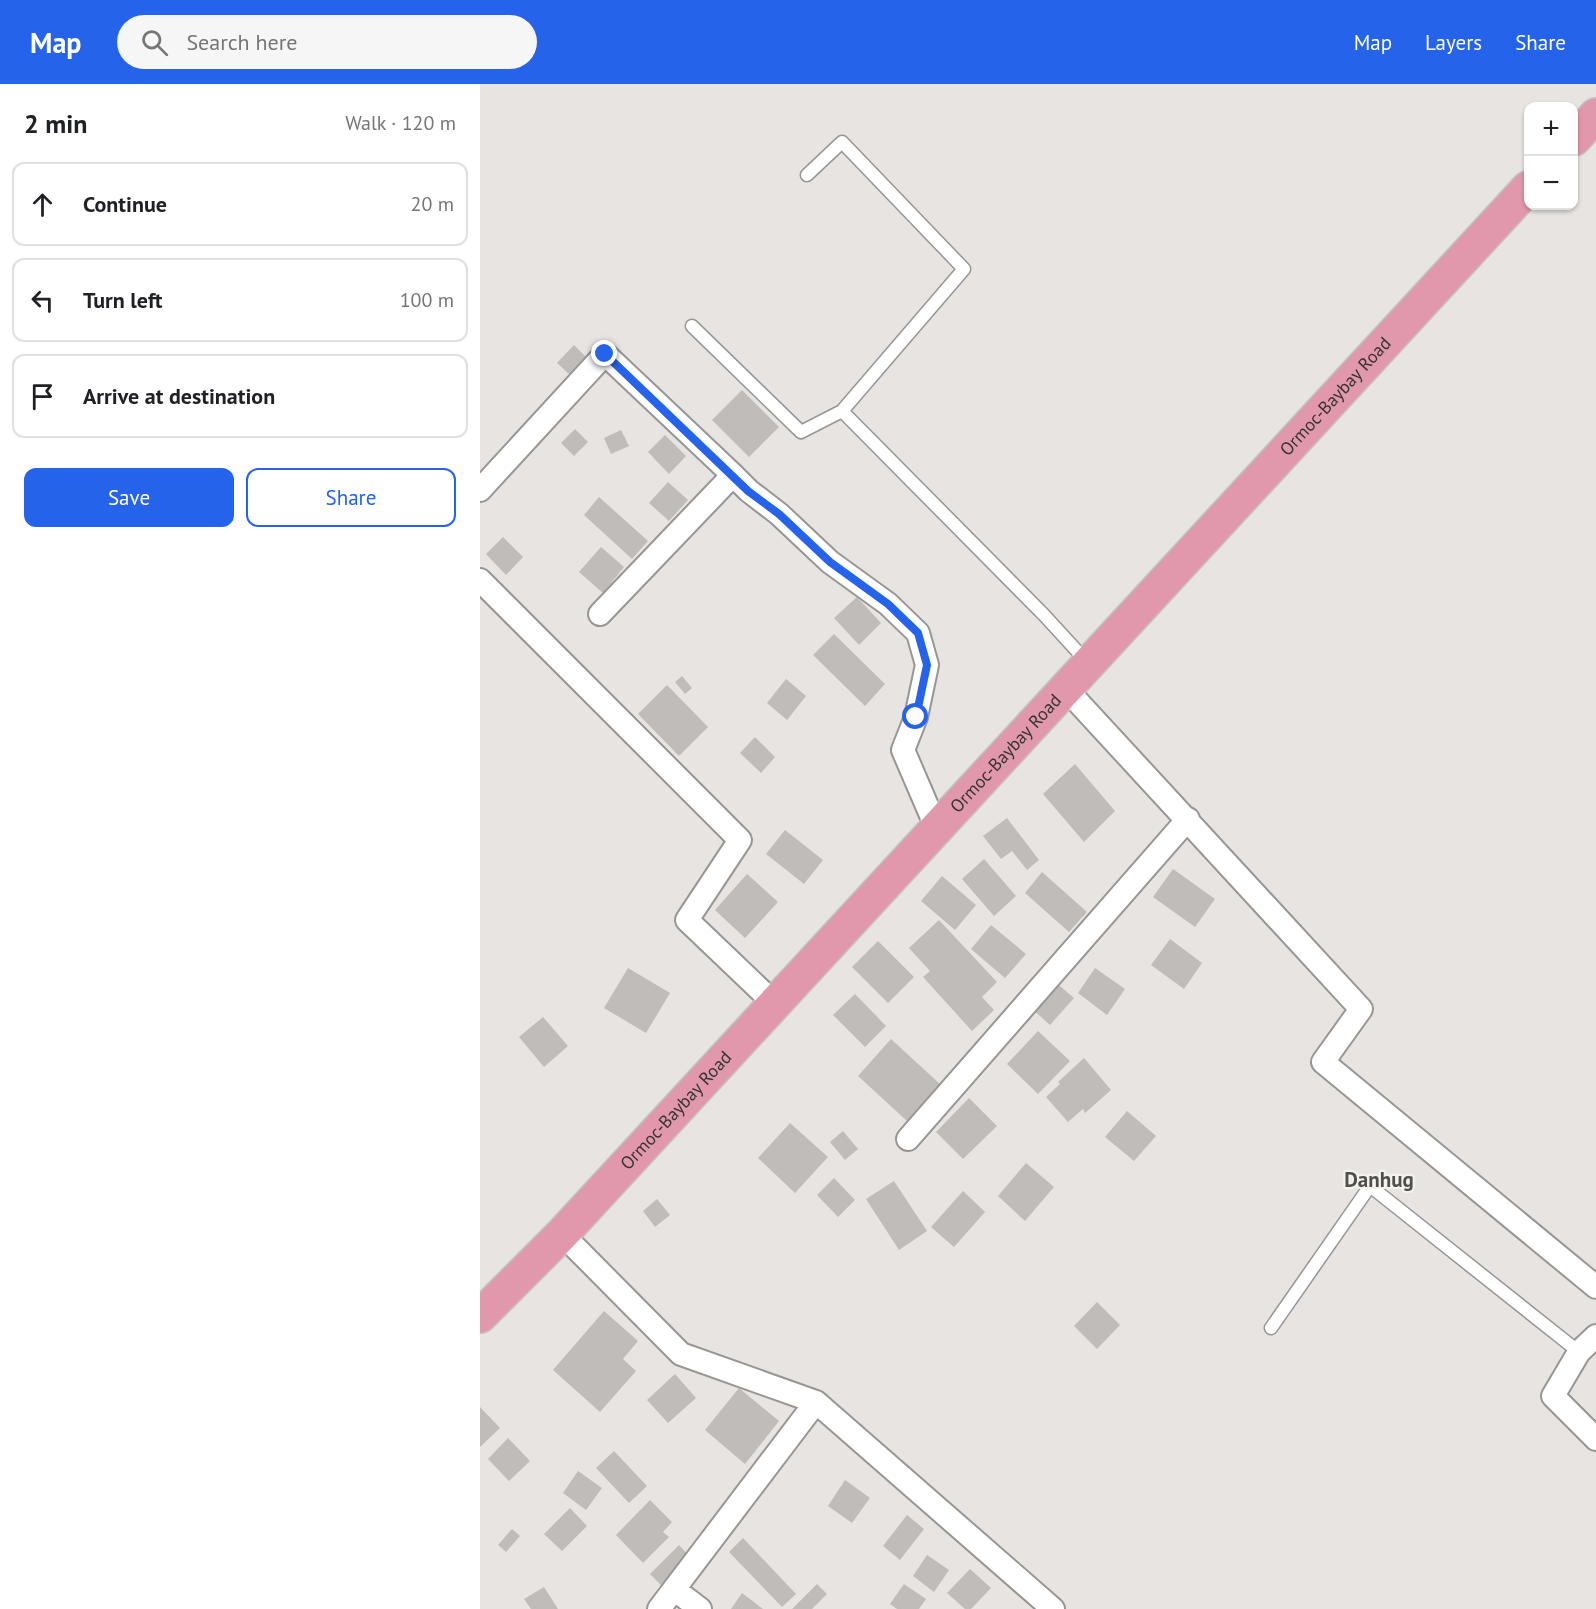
<!DOCTYPE html>
<html lang="en">
<head>
<meta charset="utf-8">
<style>
	:root { --surface:#fff; --page:#f6f6f6; --text:#202124; --muted:#757577; --line:#e0e0e0; --accent:#2563eb }
	body { margin:0; font-family:"PT Sans",sans-serif; background:var(--page); color:var(--text) }
	.controls { position:absolute; right:18px; top:18px; display:grid; overflow:hidden; border-radius:12px; box-shadow:0 2px 4px #0004 }
	.controls button { width:54px; height:54px; display:grid; place-items:center; padding:0; border:0; border-bottom:2px solid var(--line); background:var(--surface); color:var(--text); font:30px sans-serif }
	.stop { position:absolute; width:18px; height:18px; margin:-14px; border:4px solid #2563eb; border-radius:50%; background:#fff }
	.stop.end { background:#2563eb; border-color:#fff; box-shadow:0 2px 6px #0008 }
	.list { margin:0; padding:0; list-style:none }
	h2 { display:flex; justify-content:space-between; align-items:center; height:78px; margin:0; padding:0 24px; font-size:26px }
	h2 small { font-size:20px; font-weight:400; color:var(--muted) }
	.list li { display:grid; grid-template-columns:39px 1fr auto; gap:18px; align-items:center; box-sizing:border-box; height:84px; margin:0 12px 12px; padding:0 12px; border:2px solid var(--line); border-radius:12px }
	.list b { display:block; font-size:22px; white-space:nowrap }
	.list em { font-size:20px; font-style:normal; color:var(--muted) }
	.actions { display:flex; gap:12px; padding:18px 24px }
	.actions a { flex:1; padding:14px 0; border:2px solid var(--accent); border-radius:12px; text-align:center; font-size:21px; color:var(--accent) }
	.actions .main { background:var(--accent); color:#fff }
	.icon { flex:none; width:33px; height:33px; fill:none; stroke:currentColor; stroke-width:2; stroke-linecap:round; stroke-linejoin:round }
	.map { position:relative; flex:none; width:1116px; height:1525px; overflow:hidden }
	header { display:flex; align-items:center; gap:36px; box-sizing:border-box; height:84px; padding:0 30px; background:var(--accent); color:#fff }
	header strong { font-size:28px }
	nav { display:flex; gap:33px; margin-inline-start:auto; font-size:21px }
	.search { width:420px; height:54px; background:var(--page); display:flex; align-items:center; gap:15px; box-sizing:border-box; padding:0 21px; border-radius:33px; color:var(--muted); font-size:22px }
	main { display:flex }
	aside { flex:1; background:var(--surface) }
	.map>svg:first-child { display:block }
	.building { fill:#bfbcba }
	.lines { fill:none; stroke-linecap:round; stroke-linejoin:round }
	.service-casing { stroke:#989693; stroke-width:15 }
	.minor-casing { stroke:#989693; stroke-width:26 }
	.trunk-casing { stroke:#c2c2c2; stroke-width:36 }
	.service { stroke:#fff; stroke-width:12 }
	.minor { stroke:#fff; stroke-width:22 }
	.trunk { stroke:#e298ac; stroke-width:33 }
	.route { stroke:#2563eb; stroke-width:8 }
	.labels { text-anchor:middle; stroke-width:4.5; stroke-linejoin:round; paint-order:stroke }
	.street-label { font-size:18px; fill:#353433; stroke:#f4f2ef }
	.quarter-label { font-size:21px; font-weight:bold; fill:#514f4c; stroke:#f4f2ef }
</style>
</head>
<body>
<header>
<strong>Map</strong>
<div class="search"><svg class="icon" aria-label="search" viewBox="0 0 24 24"><circle cx="10" cy="10" r="6"/><path d="M15 15l6 6"/></svg>Search here</div>
<nav><a>Map</a><a>Layers</a><a>Share</a></nav>
</header>
<main>
<aside>
<h2>2 min<small>Walk · 120 m</small></h2>
<ul class="list">
<li><svg class="icon" aria-label="ahead" viewBox="0 0 24 24"><path d="M12 20V5M6 11l6-6 6 6"/></svg><div><b>Continue</b></div><em>20 m</em></li>
<li><svg class="icon" aria-label="left" viewBox="0 0 24 24"><path d="M17 20v-9H6M10 6l-5 5 5 5"/></svg><div><b>Turn left</b></div><em>100 m</em></li>
<li><svg class="icon" aria-label="arrive" viewBox="0 0 24 24"><path d="M6 21V4h12l-3 4 3 4H6"/></svg><div><b>Arrive at destination</b></div></li>
</ul>
<div class="actions"><a class="main">Save</a><a>Share</a></div>
</aside>
<div class="map">
<svg width="1116" height="1525" viewBox="0 0 1116 1525">
	<rect width="100%" height="100%" fill="#e7e4e2"/>
	<!-- building -->
	<path class="building" d="M94,261L107,274L90,291L77,279Z
		M262,306L299,343L269,373L232,336Z
		M95,345L108,358L94,372L81,359Z
		M141,346L149,362L131,370L124,354Z
		M185,351L206,372L189,390L168,368Z
		M188,398L208,416L189,437L169,419Z
		M119,413L168,457L152,475L104,431Z
		M23,453L43,473L26,491L6,470Z
		M121,463L144,483L123,509L99,488Z
		M377,513L401,539L379,561L354,534Z
		M354,550L405,600L385,622L333,571Z
		M202,592L212,604L205,610L195,598Z
		M306,595L326,612L307,636L287,619Z
		M187,601L228,643L199,672L158,630Z
		M275,653L295,673L281,689L260,669Z
		M595,680L635,727L604,758L563,710Z
		M527,734L559,776L547,786L532,767L521,775L503,752Z
		M305,746L343,776L324,800L286,770Z
		M504,775L536,812L514,832L482,795Z
		M693,785L735,815L715,843L673,813Z
		M562,788L607,828L589,848L545,809Z
		M267,790L298,818L265,854L235,826Z
		M462,792L496,821L475,846L441,817Z
		M459,836L517,898L502,913L514,926L492,947L443,893L450,887L429,864Z
		M511,841L546,870L525,894L491,865Z
		M690,855L722,879L704,905L671,881Z
		M398,857L434,893L408,919L372,883Z
		M148,884L190,909L166,949L124,924Z
		M615,884L645,905L627,931L598,909Z
		M573,896L594,914L570,941L550,923Z
		M375,910L406,942L385,963L353,931Z
		M63,933L88,962L64,983L39,953Z
		M558,947L590,977L558,1010L527,980Z
		M411,955L461,1001L427,1037L378,992Z
		M604,974L631,1006L605,1029L603,1025L588,1038L566,1013L580,1000L578,998Z
		M489,1014L517,1042L483,1075L456,1048Z
		M647,1027L676,1052L654,1077L625,1053Z
		M310,1039L348,1073L315,1109L278,1074Z
		M363,1047L378,1065L365,1076L350,1058Z
		M546,1079L574,1103L545,1137L518,1112Z
		M354,1094L375,1116L358,1133L337,1111Z
		M414,1097L447,1147L419,1166L386,1115Z
		M483,1107L505,1128L474,1163L451,1143Z
		M177,1115L190,1131L175,1143L163,1127Z
		M617,1218L640,1241L617,1265L594,1242Z
		M124,1227L158,1257L143,1275L156,1287L120,1328L73,1286Z
		M195,1290L216,1314L188,1339L167,1316Z
		M259,1304L299,1337L265,1380L225,1346Z
		M0,1323L20,1344L0,1363Z
		M28,1354L50,1377L29,1397L8,1375Z
		M134,1367L167,1402L149,1419L116,1384Z
		M98,1387L122,1404L106,1426L83,1409Z
		M365,1396L390,1414L372,1439L348,1422Z
		M170,1416L192,1438L183,1448L189,1453L163,1479L136,1451Z
		M90,1424L107,1442L82,1467L64,1450Z
		M427,1431L444,1445L420,1476L403,1462Z
		M32,1445L40,1452L26,1468L18,1461Z
		M263,1454L316,1510L302,1523L249,1468Z
		M199,1461L213,1476L184,1504L170,1490Z
		M447,1471L469,1486L454,1508L433,1492Z
		M490,1485L511,1504L491,1525H485L467,1509Z
		M337,1500L347,1510L332,1525H312Z
		M424,1500L446,1515L439,1525H417L410,1520Z
		M64,1503L78,1525H51L44,1515Z
		M262,1509L283,1525H251Z"/>
	<g class="lines">
		<!-- service casing -->
		<g class="service-casing">
			<path id="service" d="M212,242L321,348L362,327L484,185L362,58L327,91
				M362,327L564,531L608,579
				M791,1244L890,1102L1099,1268"/>
		</g>
		<!-- minor casing -->
		<g class="minor-casing">
			<path id="minor" d="M0,406L125,270L253,391
				M0,496L260,756L207,836L295,920
				M120,530L253,391L269,407L299,430L350,478L408,520L438,549L447,581L436,633L423,666L457,745
				M586,605L881,925L843,978L1116,1203
				M428,1055L708,735
				M82,1150L201,1270L336,1318L573,1525
				M1116,1252L1099,1268L1073,1312L1116,1355
				M194,1505L220,1525
				M179,1525L336,1318"/>
		</g>
		<!-- trunk casing -->
		<g class="trunk-casing">
			<g id="trunk">
				<path d="M1094,55L1116,31"/>
				<path id="s1" d="M0,1232L82,1150L1048,104"/>
			</g>
		</g>
		<!-- service -->
		<use href="#service" class="service"/>
		<!-- minor -->
		<use href="#minor" class="minor"/>
		<!-- trunk -->
		<use href="#trunk" class="trunk"/>
	</g>
	<g class="lines">
		<!-- route -->
		<path class="route" d="M125,270L268,407L299,430L350,478L408,520L438,549L447,581L436,633"/>
	</g>
	<g class="labels">
		<!-- street labels -->
		<g class="street-label">
			<text dy="6" stroke="none"><textPath href="#s1" startOffset="1256">Ormoc-Baybay Road</textPath></text>
			<text dy="6" stroke="none"><textPath href="#s1" startOffset="770">Ormoc-Baybay Road</textPath></text>
			<text dy="6" stroke="none"><textPath href="#s1" startOffset="284">Ormoc-Baybay Road</textPath></text>
		</g>
		<!-- quarter labels -->
		<g class="quarter-label">
			<text x="899" y="1103">Danhug</text>
		</g>
	</g>
</svg>
<div class="controls">
<button>+</button>
<button>−</button>
</div>
<div class="stop" style="left:436px;top:633px"></div>
<div class="stop end" style="left:125px;top:270px"></div>
</div>
</main>
</body>
</html>
